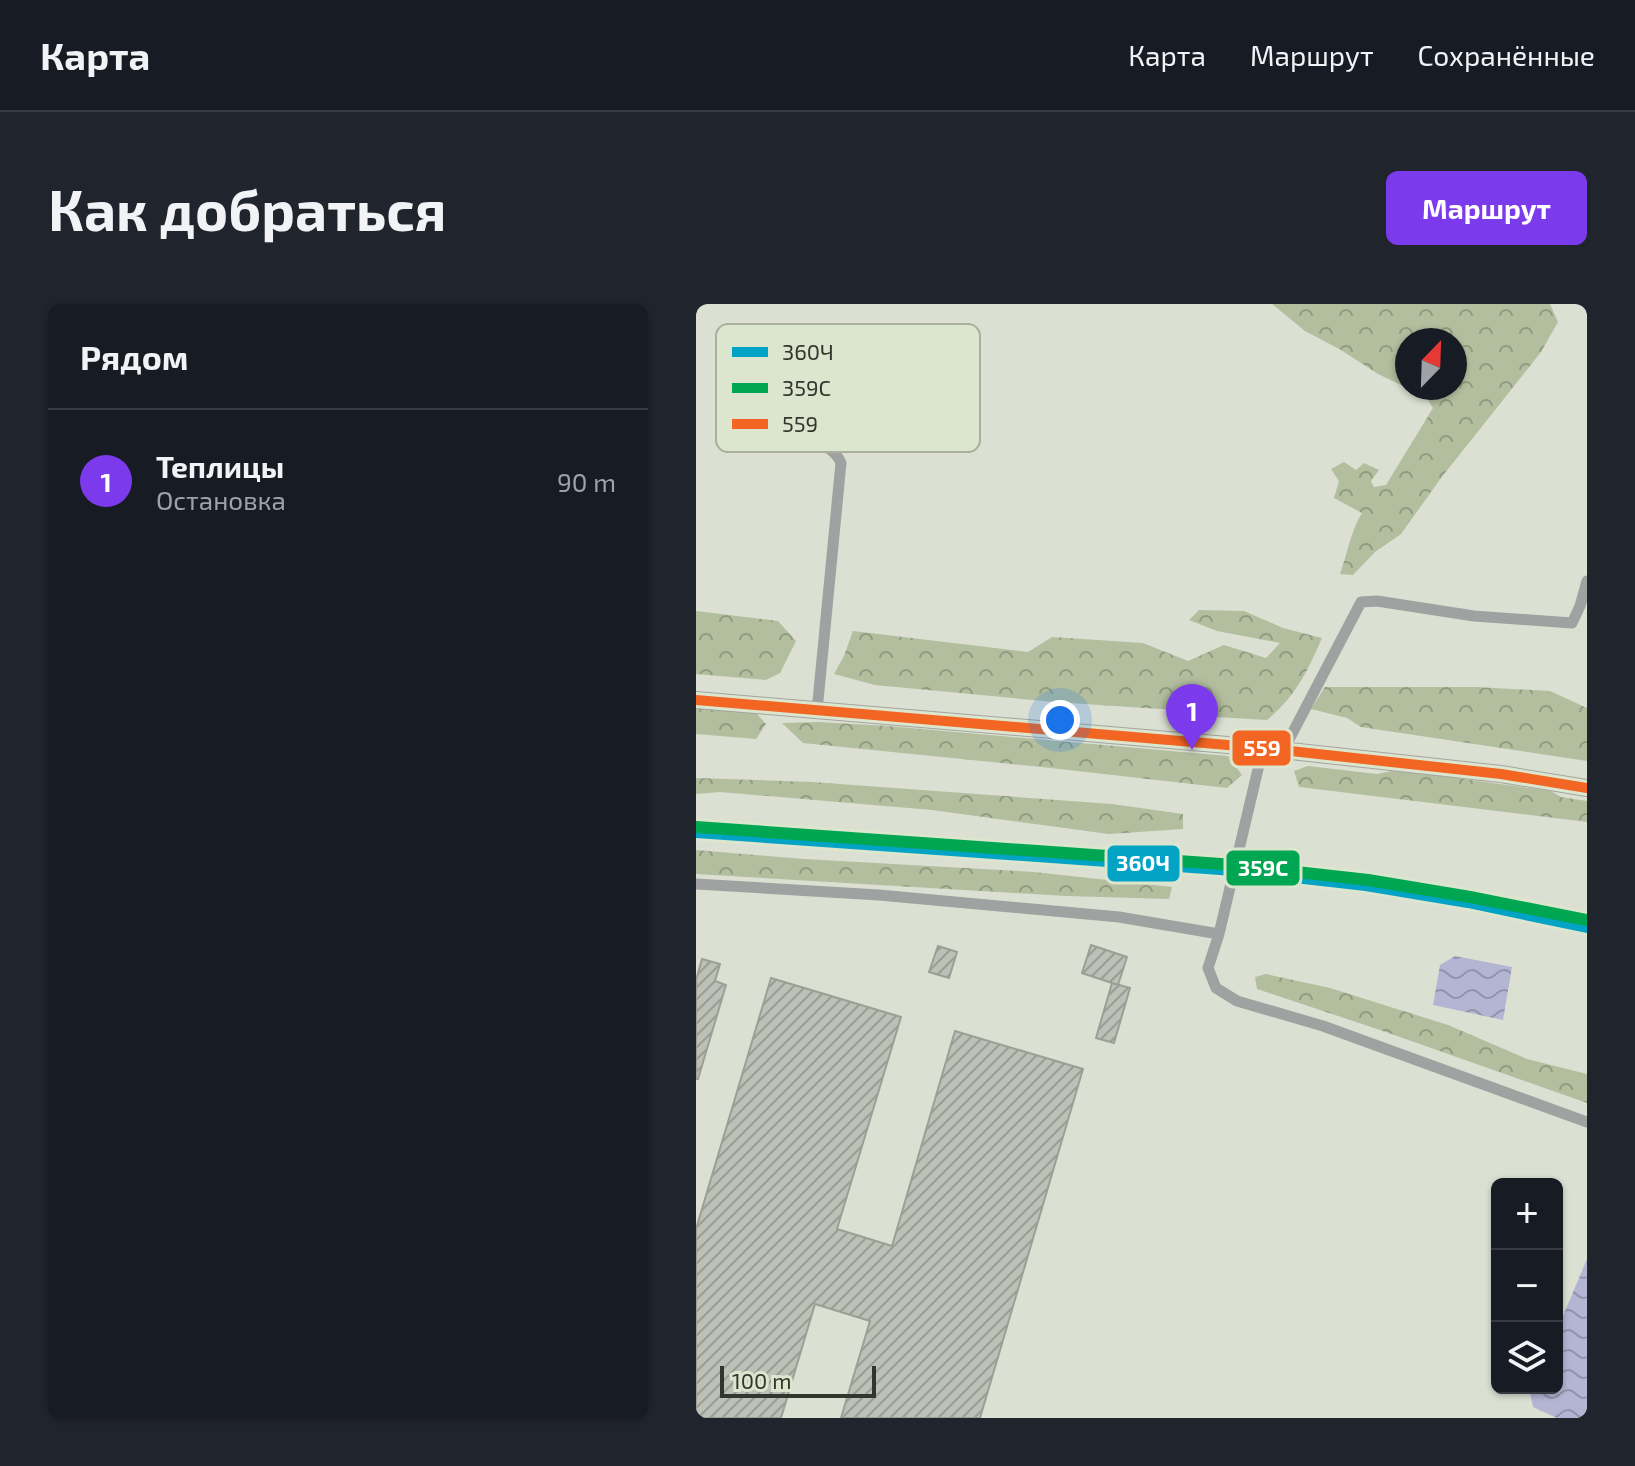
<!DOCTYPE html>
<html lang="ru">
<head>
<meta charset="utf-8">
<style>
	:root { --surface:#171b24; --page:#20242c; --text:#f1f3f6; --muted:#9ea1a6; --line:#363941; --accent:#7c3aed }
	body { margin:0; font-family:"Exo 2",sans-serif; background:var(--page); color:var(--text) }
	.controls { position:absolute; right:24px; bottom:24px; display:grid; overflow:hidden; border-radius:12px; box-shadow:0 2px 6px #0004 }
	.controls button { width:72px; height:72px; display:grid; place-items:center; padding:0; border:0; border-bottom:2px solid var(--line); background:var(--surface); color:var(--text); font:40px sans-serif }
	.compass { position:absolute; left:699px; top:24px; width:72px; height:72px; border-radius:50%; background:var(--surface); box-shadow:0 2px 6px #0004; rotate:23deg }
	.scale { position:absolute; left:24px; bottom:20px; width:156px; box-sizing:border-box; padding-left:8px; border:4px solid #33362d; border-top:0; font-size:22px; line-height:28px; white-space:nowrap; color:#33362d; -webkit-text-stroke:6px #dce5ce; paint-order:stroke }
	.you { position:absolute; left:364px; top:416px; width:28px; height:28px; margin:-20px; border:6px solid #fff; border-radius:50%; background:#1a73e8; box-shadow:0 0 0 12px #1a73e833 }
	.badge { display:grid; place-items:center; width:52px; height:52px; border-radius:50%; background:var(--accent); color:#fff; font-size:26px; font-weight:700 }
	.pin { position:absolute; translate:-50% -66px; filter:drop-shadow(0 2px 4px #0008) }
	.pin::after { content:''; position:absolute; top:42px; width:28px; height:24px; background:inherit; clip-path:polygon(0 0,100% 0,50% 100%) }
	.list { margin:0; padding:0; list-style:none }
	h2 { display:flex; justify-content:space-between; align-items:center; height:104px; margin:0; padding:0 32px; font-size:34px }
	h2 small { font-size:26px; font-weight:400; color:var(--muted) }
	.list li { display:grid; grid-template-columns:52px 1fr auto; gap:24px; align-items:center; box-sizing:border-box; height:144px; padding:0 32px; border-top:2px solid var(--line) }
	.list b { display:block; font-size:30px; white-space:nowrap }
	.list p { margin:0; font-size:26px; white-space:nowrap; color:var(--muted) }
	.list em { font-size:26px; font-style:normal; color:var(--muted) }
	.icon { flex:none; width:44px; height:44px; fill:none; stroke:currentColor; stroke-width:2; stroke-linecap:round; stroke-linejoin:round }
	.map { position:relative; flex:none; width:891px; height:1114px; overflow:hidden; border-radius:12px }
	header { display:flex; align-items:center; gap:48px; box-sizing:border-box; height:112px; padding:0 40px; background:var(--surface); border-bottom:2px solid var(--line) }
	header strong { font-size:38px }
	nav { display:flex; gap:44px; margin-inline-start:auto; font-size:28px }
	.intro { display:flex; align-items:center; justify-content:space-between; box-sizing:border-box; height:192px; padding:0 48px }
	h1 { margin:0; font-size:56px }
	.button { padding:20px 36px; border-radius:12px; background:var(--accent); color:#fff; font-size:28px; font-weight:700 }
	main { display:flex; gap:48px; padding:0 48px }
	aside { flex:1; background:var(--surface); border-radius:12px; box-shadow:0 2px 6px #0004 }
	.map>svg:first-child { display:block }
	.forest { fill:url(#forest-crowns) }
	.water { fill:url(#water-waves) }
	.building { fill:url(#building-hatch); stroke:#9b9f95; stroke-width:2 }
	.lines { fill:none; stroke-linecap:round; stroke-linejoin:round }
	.street { stroke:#a0a2a1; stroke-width:11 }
	.primary { stroke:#a3a4a1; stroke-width:18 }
	.bus-1-casing { stroke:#dce5ce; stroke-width:16 }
	.bus-1 { stroke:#f26522; stroke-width:10 }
	.rail-1-casing { stroke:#dce5ce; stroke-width:18 }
	.rail-2-casing { stroke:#dce5ce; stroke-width:18 }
	.rail-1 { stroke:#03a3c6; stroke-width:12 }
	.rail-2 { stroke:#00a651; stroke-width:12 }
	.key { fill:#dce5ce; stroke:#a9b09e; stroke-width:2 }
	.key-label { font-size:22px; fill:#33362d }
	.line-badge { stroke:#dce5ce; stroke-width:3 }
	.badge-label { font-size:22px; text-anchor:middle; font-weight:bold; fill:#fff }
</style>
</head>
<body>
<header>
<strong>Карта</strong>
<nav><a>Карта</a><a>Маршрут</a><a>Сохранённые</a></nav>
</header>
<div class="intro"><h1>Как добраться</h1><a class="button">Маршрут</a></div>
<main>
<aside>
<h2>Рядом<small></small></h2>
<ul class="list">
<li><span class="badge">1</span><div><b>Теплицы</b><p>Остановка</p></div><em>90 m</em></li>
</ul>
</aside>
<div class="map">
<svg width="891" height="1114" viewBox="0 0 891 1114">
	<defs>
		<pattern id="forest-crowns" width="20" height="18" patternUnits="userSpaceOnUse" patternTransform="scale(2)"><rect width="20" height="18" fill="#b2be9e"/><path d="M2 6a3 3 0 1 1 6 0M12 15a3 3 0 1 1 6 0" fill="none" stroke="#919b81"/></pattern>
		<pattern id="water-waves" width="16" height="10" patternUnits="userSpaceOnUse" patternTransform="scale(2)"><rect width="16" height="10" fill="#b4b5d3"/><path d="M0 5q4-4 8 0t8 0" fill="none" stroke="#9394ac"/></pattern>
		<pattern id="building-hatch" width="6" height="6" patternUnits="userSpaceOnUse" patternTransform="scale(2)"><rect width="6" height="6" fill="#bcc0b6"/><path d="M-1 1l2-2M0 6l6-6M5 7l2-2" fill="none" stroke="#999d94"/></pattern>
	</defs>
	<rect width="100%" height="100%" fill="#dbe0d3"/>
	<!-- forest -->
	<path class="forest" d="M576,0H854L862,18L845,48L745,174L705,230L679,248L657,271L644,270C651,251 655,226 666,209L638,194L643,177L635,165L648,158L660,166L668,159L683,166L675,177L678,183L690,181L737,104L730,93L711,84H759V36H711V84L682,70L645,46L609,27Z
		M503,306L548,307L587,324L626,334C611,368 600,392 571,416L520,413L495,407L358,398L179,381L138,370L148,352L157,327L332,348L356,333L447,339L492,357L528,341L570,354L584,339L521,327L493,316Z
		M0,307L82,317L100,337L84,369L70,376L0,370Z
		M629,383H780L854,387L891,404V457L665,423L651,414L615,405Z
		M0,403L60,409L70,420L60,435L0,430Z
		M122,418L192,422L532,452L546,471L531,484L355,464L107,439L86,419Z
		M612,462L681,470L700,466L855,487L865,493L891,497V518L603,483L598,467Z
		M0,474L116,478L416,500L487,510V525L413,530L236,506L24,488L0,490Z
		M0,546L108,555L338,568L476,583L473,595L370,592L0,570Z
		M570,670L634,684L752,721L831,755L891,770V799L684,726L561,685L559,673Z"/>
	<!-- water -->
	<path class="water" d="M759,652L816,663L807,716L737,701L744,661Z
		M891,955V1114H861L837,1103L834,1089L836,1084H861V1026Z"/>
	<!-- building -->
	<path class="building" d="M395,641L431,653L422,681L386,669Z
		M242,642L261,648L253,674L233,668Z
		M6,655L24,660L19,677L30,681L2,775H0V676Z
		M75,674L205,713L141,925L196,942L259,727L387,765L284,1114H145L174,1017L119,1000L85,1114H0V925Z
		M416,679L434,684L418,739L400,734Z"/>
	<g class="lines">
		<!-- street -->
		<path class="street" d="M98,50L97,125C111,141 136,137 145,159L121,407
			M567,444L523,630L512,664L520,684L541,697L627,722L891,818
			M587,447L665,298L681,297L778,312L876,319L884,302L891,277
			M0,580L183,591L423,613L523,630"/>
		<!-- primary -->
		<path class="primary" d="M0,396L567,444L805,470L891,484"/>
		<!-- bus-1 casing -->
		<g class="bus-1-casing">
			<path id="bus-1" d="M0,396L567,444L805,470L891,484"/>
		</g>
		<!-- bus-1 -->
		<use href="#bus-1" class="bus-1"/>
		<!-- rail-1 casing -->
		<g class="rail-1-casing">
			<path id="rail-1" d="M0,528L538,566L670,581L772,598L891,623"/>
		</g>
		<!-- rail-2 casing -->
		<g class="rail-2-casing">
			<path id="rail-2" d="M0,523L539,561L672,576L774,593L891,616"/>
		</g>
		<!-- rail-1 -->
		<use href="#rail-1" class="rail-1"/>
		<!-- rail-2 -->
		<use href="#rail-2" class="rail-2"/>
	</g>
	<!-- legend -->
	<rect x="20" y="20" width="264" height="128" rx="12" class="key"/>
	<rect x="36" y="43" width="36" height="10" fill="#03a3c6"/>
	<rect x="36" y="79" width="36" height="10" fill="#00a651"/>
	<rect x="36" y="115" width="36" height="10" fill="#f26522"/>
	<g class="key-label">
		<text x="86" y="56">360Ч</text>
		<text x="86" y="92">359С</text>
		<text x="86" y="128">559</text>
	</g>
	<g class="line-badge">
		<rect x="535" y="425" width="61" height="38" rx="8" fill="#f26522"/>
		<rect x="410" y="540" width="75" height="39" rx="8" fill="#03a3c6"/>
		<rect x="529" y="545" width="76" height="38" rx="8" fill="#00a651"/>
	</g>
	<g class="badge-label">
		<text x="566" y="452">559</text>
		<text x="447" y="567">360Ч</text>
		<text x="567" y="572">359С</text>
	</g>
</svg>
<div class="controls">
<button>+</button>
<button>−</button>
<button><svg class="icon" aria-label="layers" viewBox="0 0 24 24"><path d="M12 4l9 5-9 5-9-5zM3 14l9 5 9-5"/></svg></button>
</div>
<svg class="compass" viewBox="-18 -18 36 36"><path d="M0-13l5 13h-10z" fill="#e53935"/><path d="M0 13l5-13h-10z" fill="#9ea1a6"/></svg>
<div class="scale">100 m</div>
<div class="you"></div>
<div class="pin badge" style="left:496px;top:446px">1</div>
</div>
</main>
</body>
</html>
